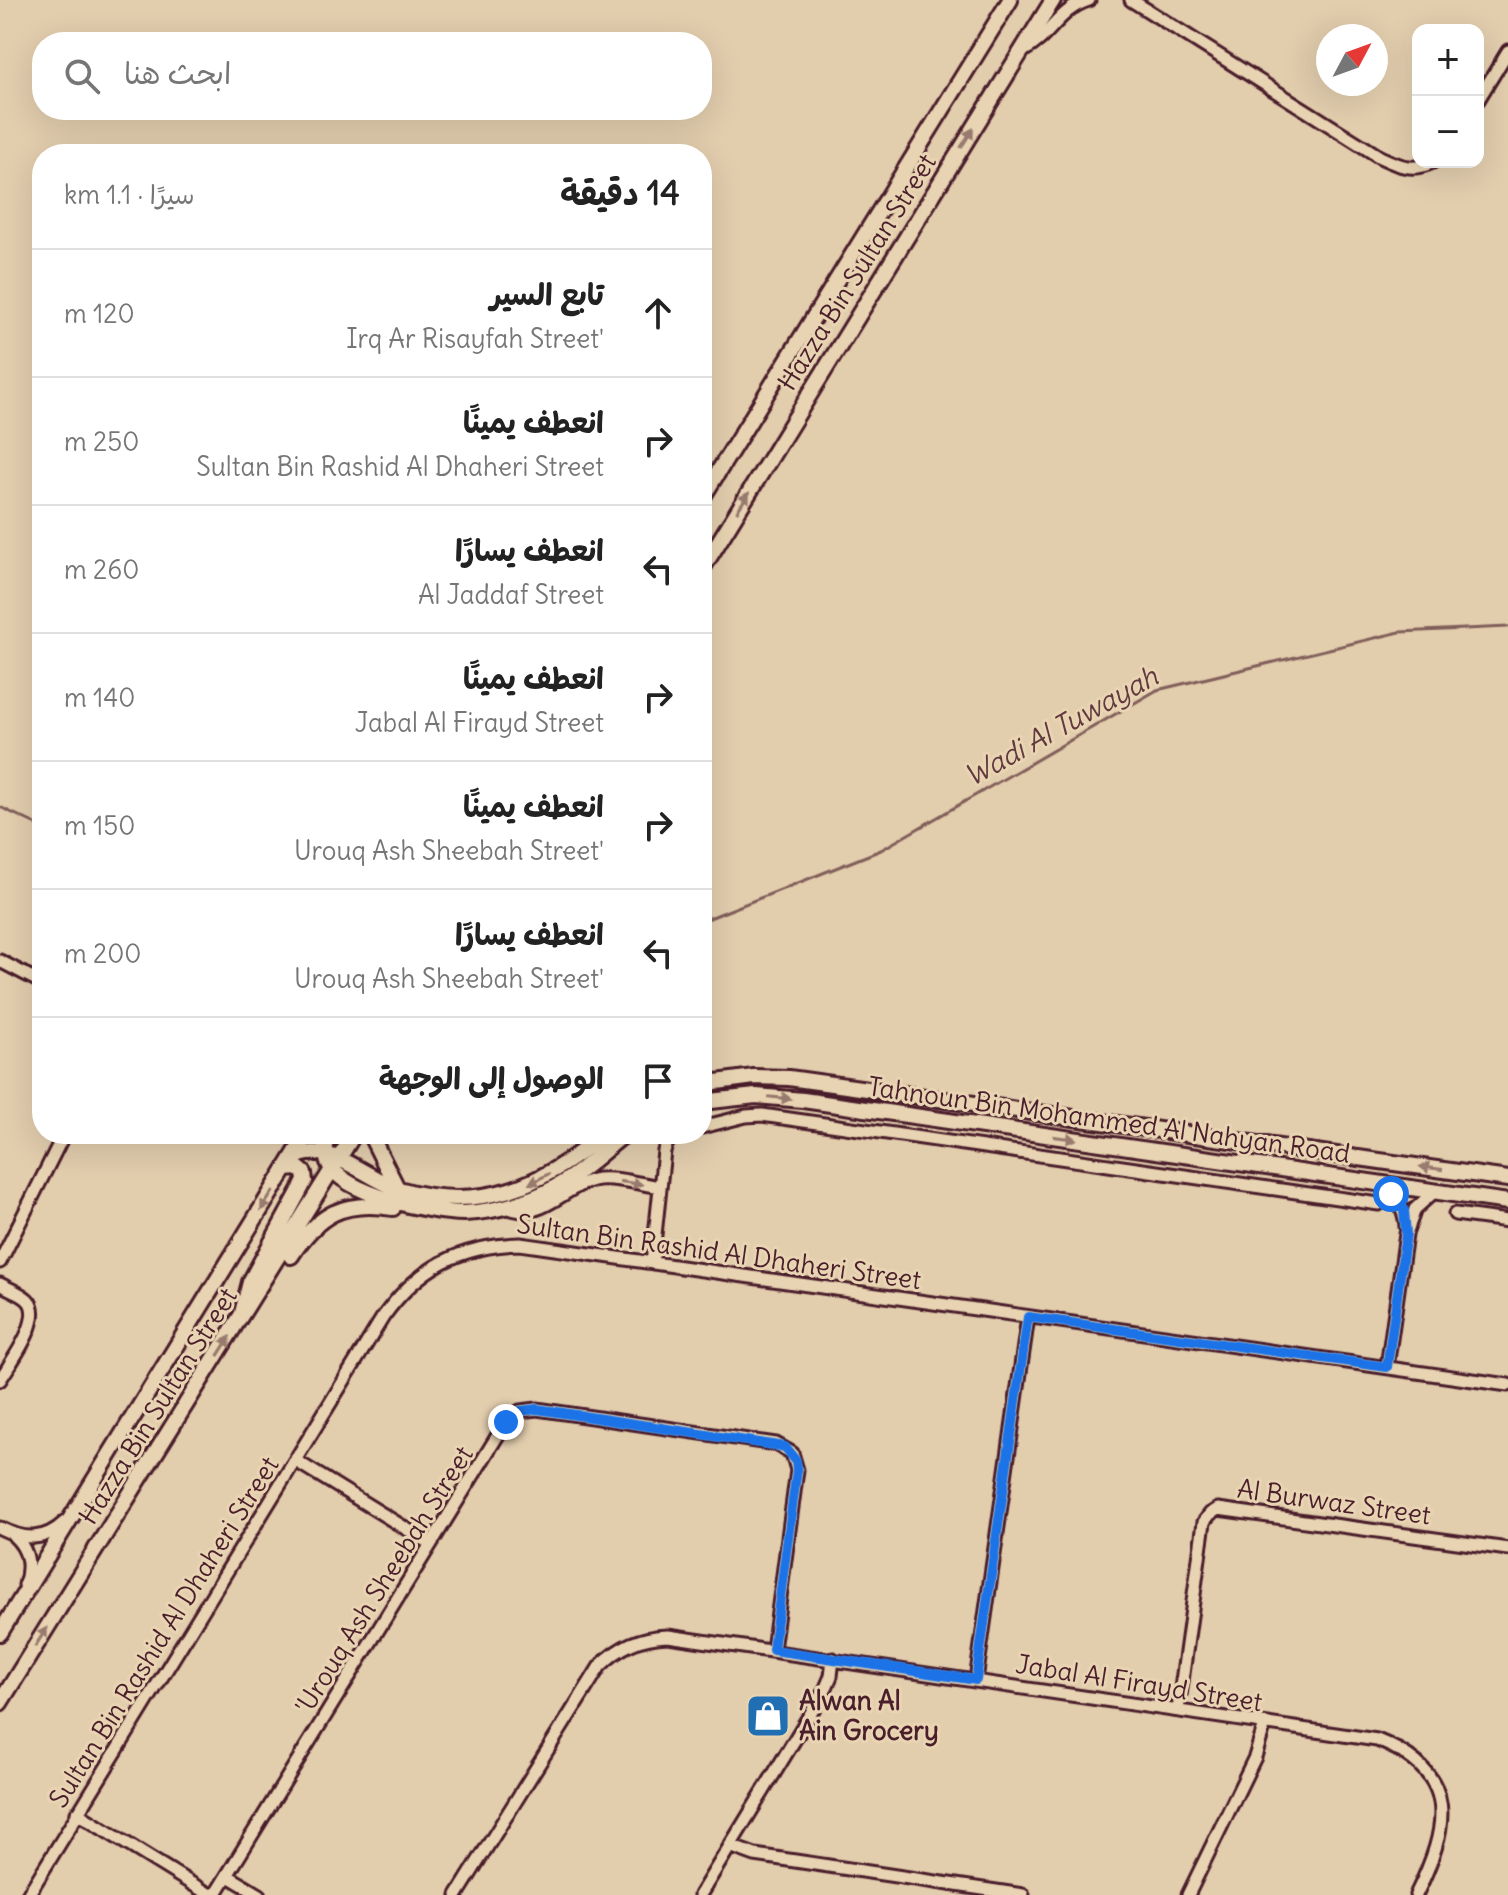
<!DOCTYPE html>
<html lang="ar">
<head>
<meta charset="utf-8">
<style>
	:root { --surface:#fff; --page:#f2f2f2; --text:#222; --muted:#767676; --line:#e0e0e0 }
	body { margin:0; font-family:Delius,"Playpen Sans Arabic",sans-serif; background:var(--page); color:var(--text); direction:rtl }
	.controls { position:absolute; right:24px; top:24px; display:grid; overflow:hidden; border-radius:16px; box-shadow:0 8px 32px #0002 }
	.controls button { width:72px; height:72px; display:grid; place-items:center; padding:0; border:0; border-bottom:2px solid var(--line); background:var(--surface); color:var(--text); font:40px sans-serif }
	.compass { position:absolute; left:1316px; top:24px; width:72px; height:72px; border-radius:50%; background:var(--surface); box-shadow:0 8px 32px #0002; rotate:49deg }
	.stop { position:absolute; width:24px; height:24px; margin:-18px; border:6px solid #1a73e8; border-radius:50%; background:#fff }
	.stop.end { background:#1a73e8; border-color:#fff; box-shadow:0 2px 8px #0008 }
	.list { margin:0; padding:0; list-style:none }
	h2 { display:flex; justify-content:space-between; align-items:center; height:104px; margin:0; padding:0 32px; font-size:34px }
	h2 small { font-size:26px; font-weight:400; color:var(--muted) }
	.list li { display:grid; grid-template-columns:52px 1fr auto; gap:24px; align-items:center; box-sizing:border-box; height:128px; padding:0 32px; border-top:2px solid var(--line) }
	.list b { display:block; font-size:30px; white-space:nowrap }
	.list p { margin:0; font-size:26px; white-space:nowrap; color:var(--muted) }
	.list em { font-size:26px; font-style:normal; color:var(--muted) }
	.icon { flex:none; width:44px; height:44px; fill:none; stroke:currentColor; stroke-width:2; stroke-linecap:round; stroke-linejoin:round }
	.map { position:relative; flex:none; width:1508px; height:1895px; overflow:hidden; direction:ltr }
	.search { position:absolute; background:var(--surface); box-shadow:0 8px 32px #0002; left:32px; top:32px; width:680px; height:88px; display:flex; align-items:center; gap:20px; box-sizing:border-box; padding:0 28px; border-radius:32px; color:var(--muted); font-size:30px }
	.panel { position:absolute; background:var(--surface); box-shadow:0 8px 32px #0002; left:32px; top:144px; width:680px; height:1000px; border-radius:32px; direction:rtl }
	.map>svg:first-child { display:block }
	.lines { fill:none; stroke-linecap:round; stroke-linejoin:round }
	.stream { stroke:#815e5a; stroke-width:3 }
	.minor-casing { stroke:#4a1f2b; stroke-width:17 }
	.major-casing { stroke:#4a1f2b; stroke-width:20 }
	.minor { stroke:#e8d4b2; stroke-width:11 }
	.major { stroke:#e8d4b2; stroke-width:14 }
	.oneway { fill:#997a6e }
	.route { stroke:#1a73e8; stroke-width:10 }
	.labels { text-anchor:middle; stroke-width:6; stroke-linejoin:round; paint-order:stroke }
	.street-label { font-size:26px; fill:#4a1f2b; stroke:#e8d4b2 }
	.poi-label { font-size:26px; font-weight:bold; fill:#4a1f2b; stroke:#e8d4b2; text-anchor:start }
	.water-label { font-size:28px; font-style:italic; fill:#61393e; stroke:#e8d4b2 }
</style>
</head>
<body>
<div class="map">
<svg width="1508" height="1895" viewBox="0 0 1508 1895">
	<rect width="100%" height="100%" fill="#e2cdad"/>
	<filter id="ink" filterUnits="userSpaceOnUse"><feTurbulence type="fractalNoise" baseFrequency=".0125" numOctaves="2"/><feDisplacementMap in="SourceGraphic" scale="16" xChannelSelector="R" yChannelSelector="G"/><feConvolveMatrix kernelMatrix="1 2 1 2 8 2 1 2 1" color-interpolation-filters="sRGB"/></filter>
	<g filter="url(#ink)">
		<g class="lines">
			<!-- stream -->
			<path class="stream" d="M0,807L42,827
				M702,921L881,850L1157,690L1400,632L1508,627"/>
			<!-- minor casing -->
			<g class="minor-casing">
				<path id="minor" d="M1131,0L1380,157C1399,166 1413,172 1433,162
					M1023,51C1051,37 1057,10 1089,0
					M1478,100L1508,51
					M0,961L42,983
					M702,1127L746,1116L762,1115L1379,1204
					M1378,1183C1394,1196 1405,1205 1406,1227
					M506,1207C543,1223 564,1184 598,1179C617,1177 640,1184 660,1187
					M1455,1214L1508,1221
					M0,1262L64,1134
					M652,1263L664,1151L667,1143L676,1134
					M0,1284C9,1289 21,1293 28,1300C45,1318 10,1363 0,1380
					M1387,1367L1406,1234L1415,1209L1435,1191
					M296,1461L431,1544
					M0,1528C24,1540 44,1542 65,1522
					M14,1536C29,1550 31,1566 25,1585
					M976,1680L1028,1317
					M1178,1710L1204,1522L1210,1514L1218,1509L1508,1549
					M77,1813L210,1895
					M730,1846L755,1855L1023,1895
					M228,1876L260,1895
					M28,1895L383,1317C419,1267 459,1246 520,1244L1508,1385
					M215,1895L506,1422L520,1411L537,1409L776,1444L792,1453L797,1470L773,1650
					M457,1895L600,1666C620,1646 640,1637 668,1636L1377,1740C1461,1773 1449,1827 1416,1895
					M700,1895L825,1690L831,1676L833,1659
					M1188,1895L1255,1757L1265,1724"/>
			</g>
			<!-- major casing -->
			<g class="major-casing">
				<path id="major" d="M702,498L1010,0
					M702,569L1053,0
					M702,1084L754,1077L789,1078L1508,1179
					M702,1102L756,1096L803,1100L1508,1202
					M328,1134C326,1144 324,1155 329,1164C346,1195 431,1213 464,1213C488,1212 513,1206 535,1197C571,1183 595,1157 625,1134
					M370,1134L397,1188
					M292,1159C327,1137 365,1179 399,1189C479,1213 542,1187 603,1134
					M291,1256C318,1214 343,1200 393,1208
					M242,1313L250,1282L305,1181L304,1173L298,1168L286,1169
					M0,1633L307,1134
					M0,1703L354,1134"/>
			</g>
			<!-- minor -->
			<use href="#minor" class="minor"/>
			<!-- major -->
			<use href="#major" class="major"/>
		</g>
		<!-- one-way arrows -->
		<defs><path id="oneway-solid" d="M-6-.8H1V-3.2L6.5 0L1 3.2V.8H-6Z" transform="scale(2)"/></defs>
		<g class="oneway">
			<use href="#oneway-solid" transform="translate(967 138) rotate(-58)"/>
			<use href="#oneway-solid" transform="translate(743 502) rotate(-58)"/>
			<use href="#oneway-solid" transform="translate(780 1098) rotate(6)"/>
			<use href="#oneway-solid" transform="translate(1065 1138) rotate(8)"/>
			<use href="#oneway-solid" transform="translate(1431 1168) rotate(-172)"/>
			<use href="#oneway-solid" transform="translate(539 1179) rotate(152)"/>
			<use href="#oneway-solid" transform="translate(631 1183) rotate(8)"/>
			<use href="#oneway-solid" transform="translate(267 1201) rotate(122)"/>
			<use href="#oneway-solid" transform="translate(224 1346) rotate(-58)"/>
			<use href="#oneway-solid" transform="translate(41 1637) rotate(-58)"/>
		</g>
	</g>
	<g class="lines" filter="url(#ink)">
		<!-- route -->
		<path class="route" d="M506,1422L520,1411L537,1409L785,1447L796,1461L797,1470L773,1650L976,1680L1028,1317L1387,1367L1406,1234L1404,1210L1391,1194"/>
	</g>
	<!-- icons -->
	<defs>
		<g id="shop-square" transform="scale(2.3)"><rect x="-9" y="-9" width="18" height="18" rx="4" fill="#1f6fb2" stroke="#e8d4b2"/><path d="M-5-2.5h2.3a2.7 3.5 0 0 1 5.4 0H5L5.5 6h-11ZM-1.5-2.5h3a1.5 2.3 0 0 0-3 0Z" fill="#fff"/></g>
	</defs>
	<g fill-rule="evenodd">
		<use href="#shop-square" x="768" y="1716"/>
	</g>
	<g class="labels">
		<!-- street labels -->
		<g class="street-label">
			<text transform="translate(857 272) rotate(-58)" y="9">Hazza Bin Sultan Street</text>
			<text transform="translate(1109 1120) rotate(8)" y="9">Tahnoun Bin Mohammed Al Nahyan Road</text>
			<text transform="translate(719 1252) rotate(8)" y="9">Sultan Bin Rashid Al Dhaheri Street</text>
			<text transform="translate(158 1406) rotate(-58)" y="9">Hazza Bin Sultan Street</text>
			<text transform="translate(1334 1502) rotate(8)" y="9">Al Burwaz Street</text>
			<text transform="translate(384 1580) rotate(-58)" y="9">'Urouq Ash Sheebah Street</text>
			<text transform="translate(164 1632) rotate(-58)" y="9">Sultan Bin Rashid Al Dhaheri Street</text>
			<text transform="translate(1139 1683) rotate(9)" y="9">Jabal Al Firayd Street</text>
		</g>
		<!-- poi labels -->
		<g class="poi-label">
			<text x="799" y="1710">Alwan Al<tspan x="799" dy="30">Ain Grocery</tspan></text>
		</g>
		<!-- water labels -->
		<g class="water-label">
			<text transform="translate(1061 726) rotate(-29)" y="10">Wadi Al Tuwayah</text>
		</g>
	</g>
</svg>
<div class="controls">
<button>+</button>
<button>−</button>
</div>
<svg class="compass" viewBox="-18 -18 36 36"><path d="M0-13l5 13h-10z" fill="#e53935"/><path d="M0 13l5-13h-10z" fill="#767676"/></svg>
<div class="stop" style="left:1391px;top:1194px"></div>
<div class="stop end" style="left:506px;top:1422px"></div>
<div class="search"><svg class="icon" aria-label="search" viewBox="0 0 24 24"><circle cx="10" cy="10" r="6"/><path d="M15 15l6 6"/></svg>ابحث هنا</div>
<section class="panel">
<h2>14 دقيقة<small>سيرًا · 1.1 km</small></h2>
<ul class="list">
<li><svg class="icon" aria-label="ahead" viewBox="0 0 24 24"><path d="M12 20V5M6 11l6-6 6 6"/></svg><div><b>تابع السير</b><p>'Irq Ar Risayfah Street</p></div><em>120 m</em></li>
<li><svg class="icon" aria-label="right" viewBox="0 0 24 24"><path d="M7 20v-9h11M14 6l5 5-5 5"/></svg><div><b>انعطف يمينًا</b><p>Sultan Bin Rashid Al Dhaheri Street</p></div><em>250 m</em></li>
<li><svg class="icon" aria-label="left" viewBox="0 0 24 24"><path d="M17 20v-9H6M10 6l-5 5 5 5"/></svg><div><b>انعطف يسارًا</b><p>Al Jaddaf Street</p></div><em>260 m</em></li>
<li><svg class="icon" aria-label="right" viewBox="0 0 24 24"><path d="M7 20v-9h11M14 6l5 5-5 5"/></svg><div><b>انعطف يمينًا</b><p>Jabal Al Firayd Street</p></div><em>140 m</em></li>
<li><svg class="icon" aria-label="right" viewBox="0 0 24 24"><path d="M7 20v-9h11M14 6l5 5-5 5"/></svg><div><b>انعطف يمينًا</b><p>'Urouq Ash Sheebah Street</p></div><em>150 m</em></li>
<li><svg class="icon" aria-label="left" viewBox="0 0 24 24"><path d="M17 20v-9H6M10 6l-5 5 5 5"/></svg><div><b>انعطف يسارًا</b><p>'Urouq Ash Sheebah Street</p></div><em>200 m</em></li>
<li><svg class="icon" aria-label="arrive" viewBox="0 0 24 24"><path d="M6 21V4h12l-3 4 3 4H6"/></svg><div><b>الوصول إلى الوجهة</b></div></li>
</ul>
</section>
</div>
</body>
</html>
